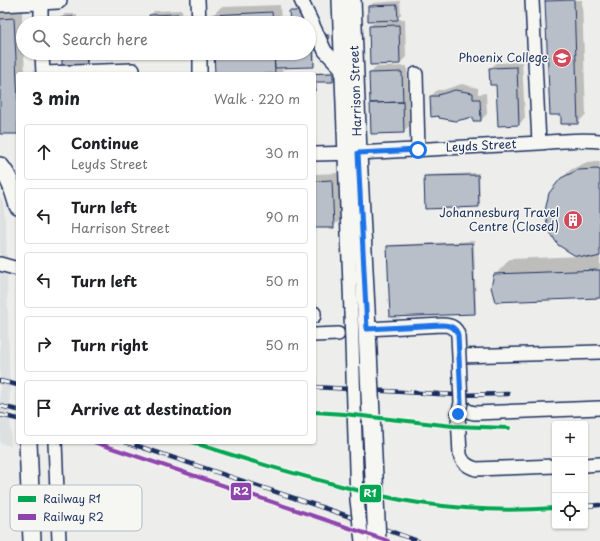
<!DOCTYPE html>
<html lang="en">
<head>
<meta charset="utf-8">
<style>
	:root { --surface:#fff; --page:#f2f2f2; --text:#202124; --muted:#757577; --line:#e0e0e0 }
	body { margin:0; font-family:"Playpen Sans",sans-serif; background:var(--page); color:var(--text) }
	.controls { position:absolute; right:12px; bottom:12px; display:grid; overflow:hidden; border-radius:4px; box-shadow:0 1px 3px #0004 }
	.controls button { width:36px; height:36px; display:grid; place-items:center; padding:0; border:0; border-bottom:1px solid var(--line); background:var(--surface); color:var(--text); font:20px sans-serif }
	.stop { position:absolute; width:12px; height:12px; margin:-9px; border:3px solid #1a73e8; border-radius:50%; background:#fff }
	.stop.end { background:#1a73e8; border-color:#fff; box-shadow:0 1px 4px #0008 }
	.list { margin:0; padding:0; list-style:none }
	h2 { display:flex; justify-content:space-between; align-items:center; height:52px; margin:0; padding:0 16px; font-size:17px }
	h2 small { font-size:13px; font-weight:400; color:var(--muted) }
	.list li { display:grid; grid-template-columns:26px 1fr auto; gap:12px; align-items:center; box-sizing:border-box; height:56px; margin:0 8px 8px; padding:0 8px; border:1px solid var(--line); border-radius:4px }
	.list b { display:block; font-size:15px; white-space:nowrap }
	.list p { margin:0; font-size:13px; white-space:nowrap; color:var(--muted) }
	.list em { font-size:13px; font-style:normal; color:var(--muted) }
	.icon { flex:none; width:22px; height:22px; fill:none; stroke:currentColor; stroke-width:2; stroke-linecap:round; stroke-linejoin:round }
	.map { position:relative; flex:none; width:600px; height:541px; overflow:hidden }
	.search { position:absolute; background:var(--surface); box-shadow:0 1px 3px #0004; left:16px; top:16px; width:300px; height:44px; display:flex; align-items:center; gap:10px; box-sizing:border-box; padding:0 14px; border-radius:22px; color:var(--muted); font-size:15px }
	.panel { position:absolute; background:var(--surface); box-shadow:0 1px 3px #0004; left:16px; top:72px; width:300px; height:372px; border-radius:4px }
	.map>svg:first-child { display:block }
	.built { fill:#dde0e1 }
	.shadow { fill:#0003 }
	.building { fill:#b9bfc8; stroke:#1b2f5e }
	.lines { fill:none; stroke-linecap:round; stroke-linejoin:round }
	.minor-casing { stroke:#1b2f5e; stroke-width:16 }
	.major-casing { stroke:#1b2f5e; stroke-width:20 }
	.minor { stroke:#f6f6f2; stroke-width:13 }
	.major { stroke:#f6f6f2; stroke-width:17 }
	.rail-casing { stroke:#1b2f5e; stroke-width:4.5 }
	.rail { stroke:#f6f6f2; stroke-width:3; stroke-dasharray:9; stroke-linecap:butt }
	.minor-bridge-casing { stroke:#1b2f5e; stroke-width:16; stroke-linecap:butt }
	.major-bridge-casing { stroke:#1b2f5e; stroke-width:20; stroke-linecap:butt }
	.minor-bridge { stroke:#f6f6f2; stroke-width:13 }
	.major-bridge { stroke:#f6f6f2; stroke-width:17 }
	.rail-1-casing { stroke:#f6f6f2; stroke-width:7 }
	.rail-2-casing { stroke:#f6f6f2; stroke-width:7 }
	.rail-1 { stroke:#00a651; stroke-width:4 }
	.rail-2 { stroke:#8e44ad; stroke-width:4 }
	.route { stroke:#1a73e8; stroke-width:5 }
	.labels { text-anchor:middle; stroke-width:3; stroke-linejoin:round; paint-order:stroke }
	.poi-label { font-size:12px; fill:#1b2f5e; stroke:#f6f6f2; text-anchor:end }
	.street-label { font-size:12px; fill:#1b2f5e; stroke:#f6f6f2 }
	.key { fill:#f6f6f2; stroke:#b4bac6; stroke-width:1 }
	.key-label { font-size:11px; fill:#1b2f5e }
	.line-badge { stroke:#f6f6f2; stroke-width:1.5 }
	.badge-label { font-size:11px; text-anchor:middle; font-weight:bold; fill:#fff }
</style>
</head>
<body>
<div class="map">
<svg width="600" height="541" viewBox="0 0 600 541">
	<rect width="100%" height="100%" fill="#edeeec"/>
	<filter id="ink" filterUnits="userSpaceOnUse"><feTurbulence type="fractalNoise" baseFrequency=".025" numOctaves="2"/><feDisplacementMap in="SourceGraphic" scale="8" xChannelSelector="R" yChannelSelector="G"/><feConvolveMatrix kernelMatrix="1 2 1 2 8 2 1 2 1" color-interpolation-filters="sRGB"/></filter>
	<g filter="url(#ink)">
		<!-- built -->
		<path class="built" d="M0,196L3,202L6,228L11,446L0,443Z"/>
		<!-- shadow -->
		<path class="shadow" d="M547,0H582L586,114L578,123H562L546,1Z
			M400,1L401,15L396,19H405L406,57L400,63L371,64L370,26L377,19L369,7L373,3Z
			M280,5L281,23H214L213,15L221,7Z
			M22,10L23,53H24L25,74H18V133H0V11Z
			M182,10L183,23H151L150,15L154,11Z
			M65,14H77V23H62L61,18Z
			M309,31L315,34H330V47L315,49V64L314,66L282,67L283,74H216L215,53H309Z
			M63,53H88V64L86,65Z
			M522,62L525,118L519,124L499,125L497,84L490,69L496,63Z
			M407,66L409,126L403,132L370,74L376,67Z
			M334,72V79L332,81H317V89L315,90H314V74H305L306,73Z
			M462,84L478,88V94L486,93L487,114L481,120L474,116L431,96L437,90H444L446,89Z
			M600,161V297L495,275L510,259L581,256L562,179L570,170L587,162Z
			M340,173L341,219L333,227H314V174Z
			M479,173L480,204L478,206L425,177L427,175Z
			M474,241L476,311L475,313L388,246L390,245Z"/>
		<!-- building -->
		<path class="building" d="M574,0L578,124H561V115H550L545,1Z
			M397,5L398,20L368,21V6Z
			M289,11H305V23H290Z
			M272,12L273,23H213L212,15Z
			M178,14L179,23H150L149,15Z
			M73,17L74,23H61L60,18Z
			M14,18L18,101V134H0V19Z
			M399,25L400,64L370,65L369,26Z
			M309,33L313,35H328L329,50H313L314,67L275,68L274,53H309Z
			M62,53H86L87,66L62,67Z
			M214,53H274L275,74H215Z
			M517,67L519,125L498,126L496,85H490L489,68Z
			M402,72L403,102L370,103L369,73Z
			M333,73V82H315V91H314V74H303Z
			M455,90L473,93V99H480L481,121H473V117L456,121L439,118V116L431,117L430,96H439L438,95Z
			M403,102L404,133L371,134L370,103Z
			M597,169L600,170V256L592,258L574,255L558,245L548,229L545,211L549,193L561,178L578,170Z
			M478,175L479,207L425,209L424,176Z
			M332,180L334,228H314V181Z
			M472,243L475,314L390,317L387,246Z
			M600,270V298L495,302L491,287L494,274Z"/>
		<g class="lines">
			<!-- minor casing -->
			<g class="minor-casing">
				<path id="minor" d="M41,0V23
					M198,0L199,23
					M301,0L325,51L342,69
					M339,0L351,312
					M532,0L539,143
					M42,53L43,74
					M200,53V74
					M43,73L133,70
					M416,74L418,150
					M314,154L358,153L539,143C559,141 579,139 600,141
					M0,264L18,269
					M314,313V316
					M314,335L338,334
					M459,356L600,352
					M461,403C464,410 468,412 475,413L600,408
					M55,442L59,541
					M585,465L600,464"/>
			</g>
			<!-- major casing -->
			<g class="major-casing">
				<path id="major" d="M352,0L358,153L366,309
					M0,3L58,0
					M0,166C10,178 14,192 18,206
					M28,442L32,541"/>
			</g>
			<!-- minor -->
			<use href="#minor" class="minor"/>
			<!-- major -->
			<use href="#major" class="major"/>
			<!-- rail casing -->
			<g class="rail-casing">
				<path id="rail" d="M0,381L18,385
					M314,387L456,395L508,394
					M0,406L18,410
					M314,412L344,414L453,426L509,428
					M0,415L18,419
					M94,442L338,525
					M126,442L339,513L418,541
					M192,442C236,457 281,470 326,482C359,491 393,500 427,504C469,510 513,511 555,508
					M585,506L600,505"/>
			</g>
			<!-- rail -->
			<use href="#rail" class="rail"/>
			<!-- minor-bridge casing -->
			<g class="minor-bridge-casing">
				<path id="minor-bridge" d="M351,312L357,500L359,517L362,541
					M367,329L442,325C450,325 456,327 458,335L461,403L458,414L460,455C463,463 467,466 476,469L555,466"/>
			</g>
			<!-- major-bridge casing -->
			<g class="major-bridge-casing">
				<path id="major-bridge" d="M366,309L377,541"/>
			</g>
			<!-- minor-bridge -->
			<use href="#minor-bridge" class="minor-bridge"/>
			<!-- major-bridge -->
			<use href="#major-bridge" class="major-bridge"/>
			<!-- rail-1 casing -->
			<g class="rail-1-casing">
				<path id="rail-1" d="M314,412L344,414L453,426L509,428
					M192,442C236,457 281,470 326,482C359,491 393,500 427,504C469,510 513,511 555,508"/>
			</g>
			<!-- rail-2 casing -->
			<g class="rail-2-casing">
				<path id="rail-2" d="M94,442L388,541"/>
			</g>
			<!-- rail-1 -->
			<use href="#rail-1" class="rail-1"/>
			<!-- rail-2 -->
			<use href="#rail-2" class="rail-2"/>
		</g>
	</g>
	<g class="lines" filter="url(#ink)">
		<!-- route -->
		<path class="route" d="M418,150L358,153L367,329L442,325C450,325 456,327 458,335L461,403L458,414"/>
	</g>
	<!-- icons -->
	<defs>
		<g id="university-disc" transform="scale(1)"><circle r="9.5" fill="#d1495b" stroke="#f6f6f2"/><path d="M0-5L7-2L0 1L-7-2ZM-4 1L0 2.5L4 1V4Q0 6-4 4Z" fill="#fff"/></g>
		<g id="building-disc" transform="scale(1)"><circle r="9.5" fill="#d1495b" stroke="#f6f6f2"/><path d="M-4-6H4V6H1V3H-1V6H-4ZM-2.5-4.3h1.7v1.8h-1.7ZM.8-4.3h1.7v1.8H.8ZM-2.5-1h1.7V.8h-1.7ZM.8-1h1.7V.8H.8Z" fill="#fff"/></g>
	</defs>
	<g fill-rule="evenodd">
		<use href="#university-disc" x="562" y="58"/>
		<use href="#building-disc" x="573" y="220"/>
	</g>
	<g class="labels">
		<!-- poi labels -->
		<g class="poi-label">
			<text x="548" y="62">Phoenix College</text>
			<text x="559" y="217">Johannesburg Travel<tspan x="559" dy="14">Centre (Closed)</tspan></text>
		</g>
		<!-- street labels -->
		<g class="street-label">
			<text transform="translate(356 91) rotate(-92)" y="4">Harrison Street</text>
			<text transform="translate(481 146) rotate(-3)" y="4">Leyds Street</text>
		</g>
	</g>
	<!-- legend -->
	<rect x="10" y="485" width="132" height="46" rx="6" class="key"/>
	<rect x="18" y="496" width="18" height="6" fill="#00a651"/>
	<rect x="18" y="514" width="18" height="6" fill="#8e44ad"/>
	<g class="key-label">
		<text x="43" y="503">Railway R1</text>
		<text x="43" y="521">Railway R2</text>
	</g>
	<g class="line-badge">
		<rect x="230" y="482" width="22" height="19" rx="4" fill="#8e44ad"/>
		<rect x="359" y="484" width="23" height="19" rx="4" fill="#00a651"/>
	</g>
	<g class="badge-label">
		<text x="241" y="495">R2</text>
		<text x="370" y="497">R1</text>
	</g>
</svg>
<div class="controls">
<button>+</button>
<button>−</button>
<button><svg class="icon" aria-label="locate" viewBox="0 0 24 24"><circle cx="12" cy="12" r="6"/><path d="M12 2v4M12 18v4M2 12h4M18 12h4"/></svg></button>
</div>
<div class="stop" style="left:418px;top:150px"></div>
<div class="stop end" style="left:458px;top:414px"></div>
<div class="search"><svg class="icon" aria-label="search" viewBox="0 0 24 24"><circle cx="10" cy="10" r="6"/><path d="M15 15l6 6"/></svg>Search here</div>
<section class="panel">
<h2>3 min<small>Walk · 220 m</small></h2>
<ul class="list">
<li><svg class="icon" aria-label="ahead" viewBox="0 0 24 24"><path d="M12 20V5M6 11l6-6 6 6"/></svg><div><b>Continue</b><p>Leyds Street</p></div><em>30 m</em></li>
<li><svg class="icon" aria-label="left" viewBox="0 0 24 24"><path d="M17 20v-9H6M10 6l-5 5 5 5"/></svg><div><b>Turn left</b><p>Harrison Street</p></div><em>90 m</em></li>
<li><svg class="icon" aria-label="left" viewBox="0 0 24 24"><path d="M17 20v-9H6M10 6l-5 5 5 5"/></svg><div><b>Turn left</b></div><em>50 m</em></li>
<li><svg class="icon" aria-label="right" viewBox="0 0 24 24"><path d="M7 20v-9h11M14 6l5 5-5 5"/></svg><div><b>Turn right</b></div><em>50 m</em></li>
<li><svg class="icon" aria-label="arrive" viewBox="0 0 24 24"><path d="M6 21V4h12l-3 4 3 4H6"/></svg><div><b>Arrive at destination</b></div></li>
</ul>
</section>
</div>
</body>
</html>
